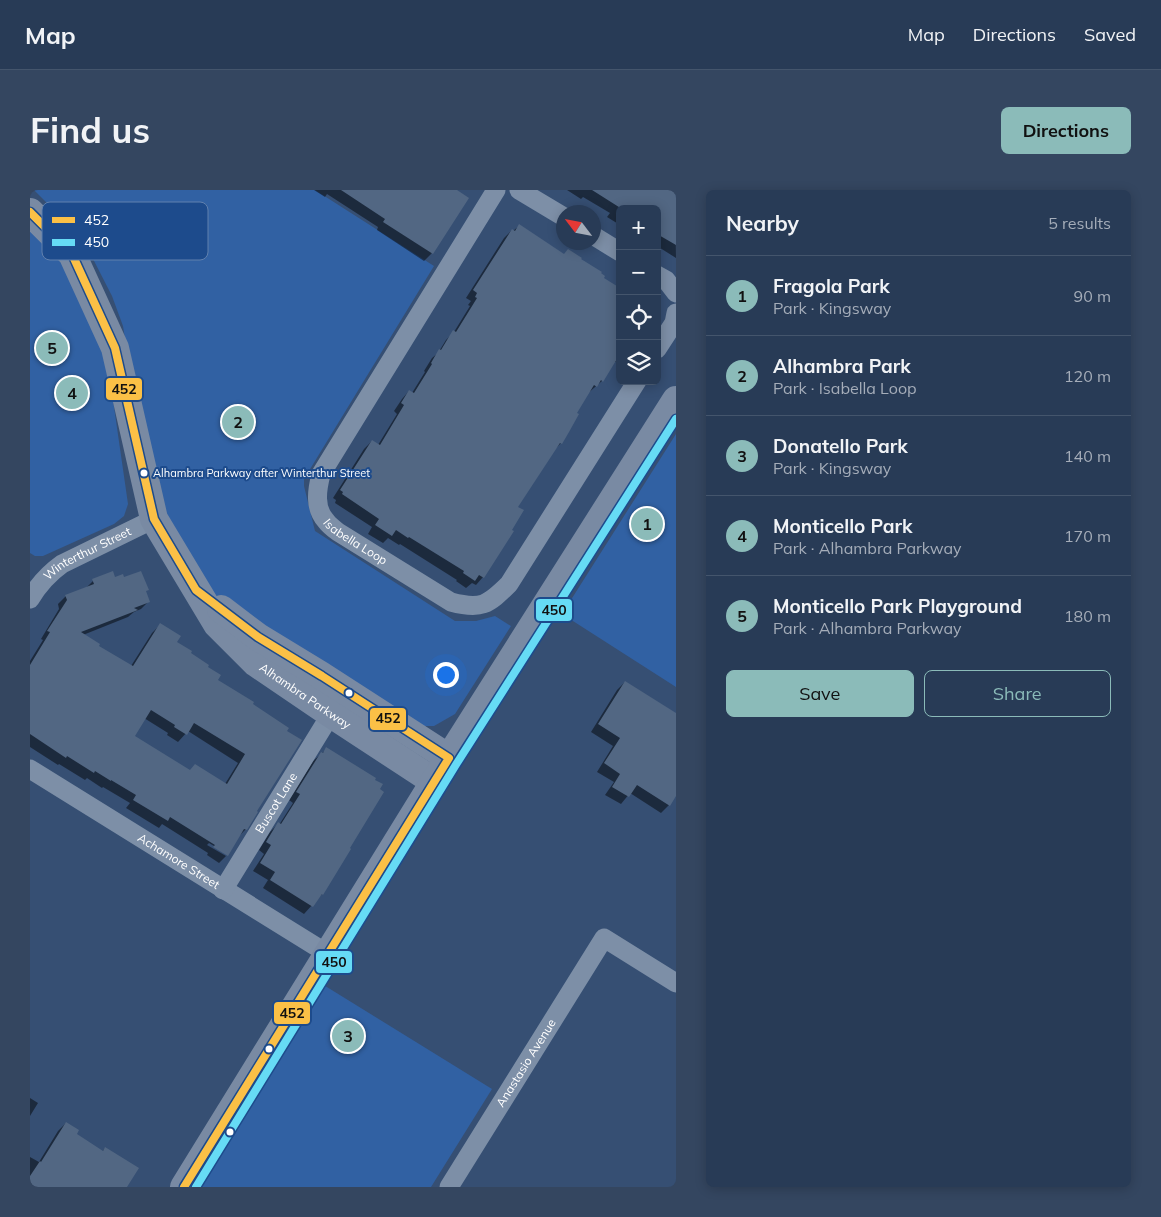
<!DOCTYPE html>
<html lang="en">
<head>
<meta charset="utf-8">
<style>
	:root { --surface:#283b56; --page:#344660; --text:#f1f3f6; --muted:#a5adb9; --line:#44556c; --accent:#8bbbb9 }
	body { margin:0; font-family:Mulish,sans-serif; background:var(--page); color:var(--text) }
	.controls { position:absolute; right:15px; top:15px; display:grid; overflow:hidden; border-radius:8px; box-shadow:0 2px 12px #0003 }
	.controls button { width:45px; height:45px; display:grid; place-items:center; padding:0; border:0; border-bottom:1px solid var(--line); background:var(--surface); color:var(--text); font:25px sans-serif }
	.compass { position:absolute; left:526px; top:15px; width:45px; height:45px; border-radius:50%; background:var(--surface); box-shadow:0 2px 12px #0003; rotate:302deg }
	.you { position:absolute; left:415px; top:484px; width:18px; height:18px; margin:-12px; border:4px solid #fff; border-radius:50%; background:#1a73e8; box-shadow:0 0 0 8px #1a73e833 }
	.badge { display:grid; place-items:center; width:32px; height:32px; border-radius:50%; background:var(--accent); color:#111; font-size:16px; font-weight:700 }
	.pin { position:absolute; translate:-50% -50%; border:2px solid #fff; box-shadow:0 1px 5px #0006 }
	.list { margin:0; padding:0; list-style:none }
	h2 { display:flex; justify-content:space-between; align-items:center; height:65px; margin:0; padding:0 20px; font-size:21px }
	h2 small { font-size:16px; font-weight:400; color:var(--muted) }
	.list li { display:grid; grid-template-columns:32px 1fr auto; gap:15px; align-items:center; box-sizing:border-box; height:80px; padding:0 20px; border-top:1px solid var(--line) }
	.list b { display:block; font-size:19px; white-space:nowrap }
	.list p { margin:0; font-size:16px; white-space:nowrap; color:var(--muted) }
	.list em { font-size:16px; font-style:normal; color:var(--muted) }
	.actions { display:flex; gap:10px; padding:15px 20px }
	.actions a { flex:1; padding:11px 0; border:1px solid var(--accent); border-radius:8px; text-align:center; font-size:18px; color:var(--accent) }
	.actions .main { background:var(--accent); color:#111 }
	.icon { flex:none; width:28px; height:28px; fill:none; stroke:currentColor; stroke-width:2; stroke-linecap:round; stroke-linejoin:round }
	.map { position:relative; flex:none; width:646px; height:997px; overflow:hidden; border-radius:8px }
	header { display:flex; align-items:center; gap:30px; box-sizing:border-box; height:70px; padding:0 25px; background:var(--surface); border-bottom:1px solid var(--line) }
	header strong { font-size:24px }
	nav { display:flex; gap:28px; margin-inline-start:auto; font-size:18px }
	.intro { display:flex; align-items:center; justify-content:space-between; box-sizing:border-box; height:120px; padding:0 30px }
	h1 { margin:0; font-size:35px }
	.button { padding:12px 22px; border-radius:8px; background:var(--accent); color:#111; font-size:18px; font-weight:700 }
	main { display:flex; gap:30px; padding:0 30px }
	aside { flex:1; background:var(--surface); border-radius:8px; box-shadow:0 2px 12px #0003 }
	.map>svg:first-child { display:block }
	.green { fill:#3161a3 }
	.shadow { fill:#0007; fill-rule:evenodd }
	.building { fill:#526783; fill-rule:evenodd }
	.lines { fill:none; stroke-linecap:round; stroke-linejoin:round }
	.street { stroke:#7d8fa7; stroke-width:19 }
	.secondary { stroke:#798aa3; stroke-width:28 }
	.bus-1-casing { stroke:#1d4b8c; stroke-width:11 }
	.bus-2-casing { stroke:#1d4b8c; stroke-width:11 }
	.bus-1 { stroke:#fbc046; stroke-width:8 }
	.bus-2 { stroke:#66dbf5; stroke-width:8 }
	.bus-dot { fill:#fff; stroke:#1d4b8c; stroke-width:2 }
	.labels { text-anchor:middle; stroke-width:4; stroke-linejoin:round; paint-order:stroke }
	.bus-label { font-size:11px; fill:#fff; stroke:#1d4b8c; text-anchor:start }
	.street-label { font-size:12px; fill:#fff; stroke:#1d4b8c }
	.key { fill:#1d4b8c; stroke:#6181ae; stroke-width:1 }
	.key-label { font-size:14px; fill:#fff }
	.line-badge { stroke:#1d4b8c; stroke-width:2 }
	.pale-badge-label { font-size:14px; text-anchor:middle; font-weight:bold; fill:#111 }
</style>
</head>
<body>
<header>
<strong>Map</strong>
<nav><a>Map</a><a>Directions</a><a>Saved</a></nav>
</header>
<div class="intro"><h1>Find us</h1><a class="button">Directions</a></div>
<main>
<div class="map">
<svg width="646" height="997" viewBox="0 0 646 997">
	<rect width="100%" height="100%" fill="#364f73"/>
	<!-- green -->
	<path class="green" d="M4,0H285L404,76L274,289V296L285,341L425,431H446L465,426L481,436L425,524L404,536H381L166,400L124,329L93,136L82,106L60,63L19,15Z
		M0,40L29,65L63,120L83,210L98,314L94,326L84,334L13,366H5L0,363Z
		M646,244V497L532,424Z
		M292,794L462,899L401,997H163Z"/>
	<!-- shadow -->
	<path class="shadow" d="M284,0H425L402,63L394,71L347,40L348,37L297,4L295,7Z
		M537,0H645L646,68L627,56V19H590V35L577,27L580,23L553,7L551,9Z
		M489,36L534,65L549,70L590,104V171L588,173L584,171L572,191L557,204L545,224L531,253L524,260L487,317L453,387L446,395L442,393L436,398L426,391L427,390L370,354L369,355L358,348L353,353L338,344L342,337L305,313L306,310L303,308L334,259L342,251L348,255L367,224L364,221L372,209L379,201L382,203L395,182L394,181L402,168L408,163L416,150L424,142L440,116L438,115L441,111L436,108L474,48L482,40L483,41Z
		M84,388L94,389L115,402L119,411L111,419L104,422L98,427L53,445L67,456L101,476L122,443L130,435L145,452L176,477L186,490L222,513L216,639L207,648L196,663L179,653L177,655L196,666L189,673L177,665L178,663L132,634L129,638L96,618L100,613L73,597L72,598L57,588L55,590L29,574L28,575L0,557V471L13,450L11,449L29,419L28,414L36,406L55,399L63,391ZM114,528L138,543L137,545L148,552L158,541L208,573L195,594L159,581L103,546Z
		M595,492L646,524V604L639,615L631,623L600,603L591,614L575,605L584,592L567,582L583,556L561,542L587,500Z
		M297,559L292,704L274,724L233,698L238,690L223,681L234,664L229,660L240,642L248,634L249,635L263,613L259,610L283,571Z
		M0,908L8,913L0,926Z
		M36,933L45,945L72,962L75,958L95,997H0V967L9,972L28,941Z"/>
	<!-- building -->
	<path class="building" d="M311,0H427L439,8L403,64L353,32L355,29Z
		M562,0H646V55L627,44V19H592Z
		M489,34L534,64L538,59L552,68L551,69L572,82L571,83L575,86L574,88L590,98V164L573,192L571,190L567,197L564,195L547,223L549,224L539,242L532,254L530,253L488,317L494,320L482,340L484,341L454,388L449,385L445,391L433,383L434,381L379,347L378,348L366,340L362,346L345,335L349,329L312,304L313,302L310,300L342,250L350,255L374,215L371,213L379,200L384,203L402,174L401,173L409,159L411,160L423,140L426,142L447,108L445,107L447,103L443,100L482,39L485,41Z
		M83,381L85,387L93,384L94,387L111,381L119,400L116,401L120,412L104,418L108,420L51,442L70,454L69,456L103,476L130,433L151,446L147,452L162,461L161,463L179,475L178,477L191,485L188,490L224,512L223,514L259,538L257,541L272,550L227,621L228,622L217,640L214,639L198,666L183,657L185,655L140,627L138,631L103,610L106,605L81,590V591L65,581L64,583L37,566L36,568L0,544V475L20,442L17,441L37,410L35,405L64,394L62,389ZM121,520L145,535L144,537L157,545L164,533L215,564L197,594L165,574L160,580L105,546Z
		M595,491L646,523V606L640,616L607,595L599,607L582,597L590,584L574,573L590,548L568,534Z
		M296,557L346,588L345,590L353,594L350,599L354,602L320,658L321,659L293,705L292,704L283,717L240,690L245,682L230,673L241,655L236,652L248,632L251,634L270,604L266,602L291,562L293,563Z
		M36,932L49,940L47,944L73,961L75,957L109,978L97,997H0V986L10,971L11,972Z"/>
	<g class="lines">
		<!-- street -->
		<g class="street">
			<path id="s1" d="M466,0L291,284C287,300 284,318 296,331C299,335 304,339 308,342L421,412C451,420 458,415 479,394L607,191"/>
			<path d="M489,0L534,27"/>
			<path d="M564,46L590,62"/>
			<path d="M627,85L636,90L646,103"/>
			<path d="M627,159L644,133L646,123"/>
			<path id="s2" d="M0,409C9,394 18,384 32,374L124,329"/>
			<path id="s3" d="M0,579L298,764"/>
			<path id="s4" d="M193,700L301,524"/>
			<path id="s5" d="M419,997L574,748L646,793"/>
		</g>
		<!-- secondary -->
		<g class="secondary">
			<path id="s6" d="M0,22L42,64L85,158L124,329L187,434L226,473L301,524L405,592"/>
			<path d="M191,419L228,447L292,486L419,568"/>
			<path d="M154,997L419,568L646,210"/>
		</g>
		<!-- bus-1 casing -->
		<g class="bus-1-casing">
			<path id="bus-1" d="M0,22L42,64L85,158L124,329L166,400L228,447L292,486L419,568L154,997"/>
		</g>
		<!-- bus-2 casing -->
		<g class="bus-2-casing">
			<path id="bus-2" d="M166,997L427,573L646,229"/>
		</g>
		<!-- bus-1 -->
		<use href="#bus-1" class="bus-1"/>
		<!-- bus-2 -->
		<use href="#bus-2" class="bus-2"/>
	</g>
	<!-- markers -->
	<g class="bus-dot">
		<circle cx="114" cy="283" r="4.5"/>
		<circle cx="319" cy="503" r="4.5"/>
		<circle cx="239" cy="859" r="4.5"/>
		<circle cx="200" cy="942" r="4.5"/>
	</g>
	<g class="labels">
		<!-- bus labels -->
		<g class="bus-label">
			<text x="123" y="287">Alhambra Parkway after Winterthur Street</text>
		</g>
		<!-- street labels -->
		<g class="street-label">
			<text dy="4" stroke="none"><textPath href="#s1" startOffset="419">Isabella Loop</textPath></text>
			<text dy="4" stroke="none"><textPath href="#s2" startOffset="75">Winterthur Street</textPath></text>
			<text dy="4" stroke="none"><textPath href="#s6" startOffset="575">Alhambra Parkway</textPath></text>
			<text dy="4" stroke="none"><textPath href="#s4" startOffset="102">Buscot Lane</textPath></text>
			<text dy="4" stroke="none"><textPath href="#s3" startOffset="175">Achamore Street</textPath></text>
			<text dy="4" stroke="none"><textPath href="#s5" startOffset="146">Anastasio Avenue</textPath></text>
		</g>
	</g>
	<!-- legend -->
	<rect x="12" y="12" width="166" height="58" rx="8" class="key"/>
	<rect x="22" y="27" width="23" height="6" fill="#fbc046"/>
	<rect x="22" y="49" width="23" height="7" fill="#66dbf5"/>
	<g class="key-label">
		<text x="54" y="35">452</text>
		<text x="54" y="57">450</text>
	</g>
	<g class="line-badge">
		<rect x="75" y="187" width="38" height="24" rx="5" fill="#fbc046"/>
		<rect x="505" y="408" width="38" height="24" rx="5" fill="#66dbf5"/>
		<rect x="339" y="517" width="38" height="24" rx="5" fill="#fbc046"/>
		<rect x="285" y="760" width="38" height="24" rx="5" fill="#66dbf5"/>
		<rect x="243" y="811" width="38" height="24" rx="5" fill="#fbc046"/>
	</g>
	<g class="pale-badge-label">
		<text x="94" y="204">452</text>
		<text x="524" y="425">450</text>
		<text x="358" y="533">452</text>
		<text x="304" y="777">450</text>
		<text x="262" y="828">452</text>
	</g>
</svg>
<div class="controls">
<button>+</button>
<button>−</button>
<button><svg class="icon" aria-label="locate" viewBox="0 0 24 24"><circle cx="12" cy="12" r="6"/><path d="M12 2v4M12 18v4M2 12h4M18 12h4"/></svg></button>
<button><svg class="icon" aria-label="layers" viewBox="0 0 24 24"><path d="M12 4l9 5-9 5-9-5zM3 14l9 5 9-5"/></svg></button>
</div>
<svg class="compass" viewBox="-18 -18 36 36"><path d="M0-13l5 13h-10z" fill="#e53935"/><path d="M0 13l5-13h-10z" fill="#a5adb9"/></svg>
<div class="you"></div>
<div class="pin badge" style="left:617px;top:334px">1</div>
<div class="pin badge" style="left:208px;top:232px">2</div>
<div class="pin badge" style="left:318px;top:846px">3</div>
<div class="pin badge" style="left:42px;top:203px">4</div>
<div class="pin badge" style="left:22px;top:158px">5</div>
</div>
<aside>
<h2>Nearby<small>5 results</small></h2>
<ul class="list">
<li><span class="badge">1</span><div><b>Fragola Park</b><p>Park · Kingsway</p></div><em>90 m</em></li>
<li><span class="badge">2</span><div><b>Alhambra Park</b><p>Park · Isabella Loop</p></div><em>120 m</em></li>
<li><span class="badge">3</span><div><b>Donatello Park</b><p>Park · Kingsway</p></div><em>140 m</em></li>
<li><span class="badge">4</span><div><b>Monticello Park</b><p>Park · Alhambra Parkway</p></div><em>170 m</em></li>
<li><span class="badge">5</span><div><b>Monticello Park Playground</b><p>Park · Alhambra Parkway</p></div><em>180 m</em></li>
</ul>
<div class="actions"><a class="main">Save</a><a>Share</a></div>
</aside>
</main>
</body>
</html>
